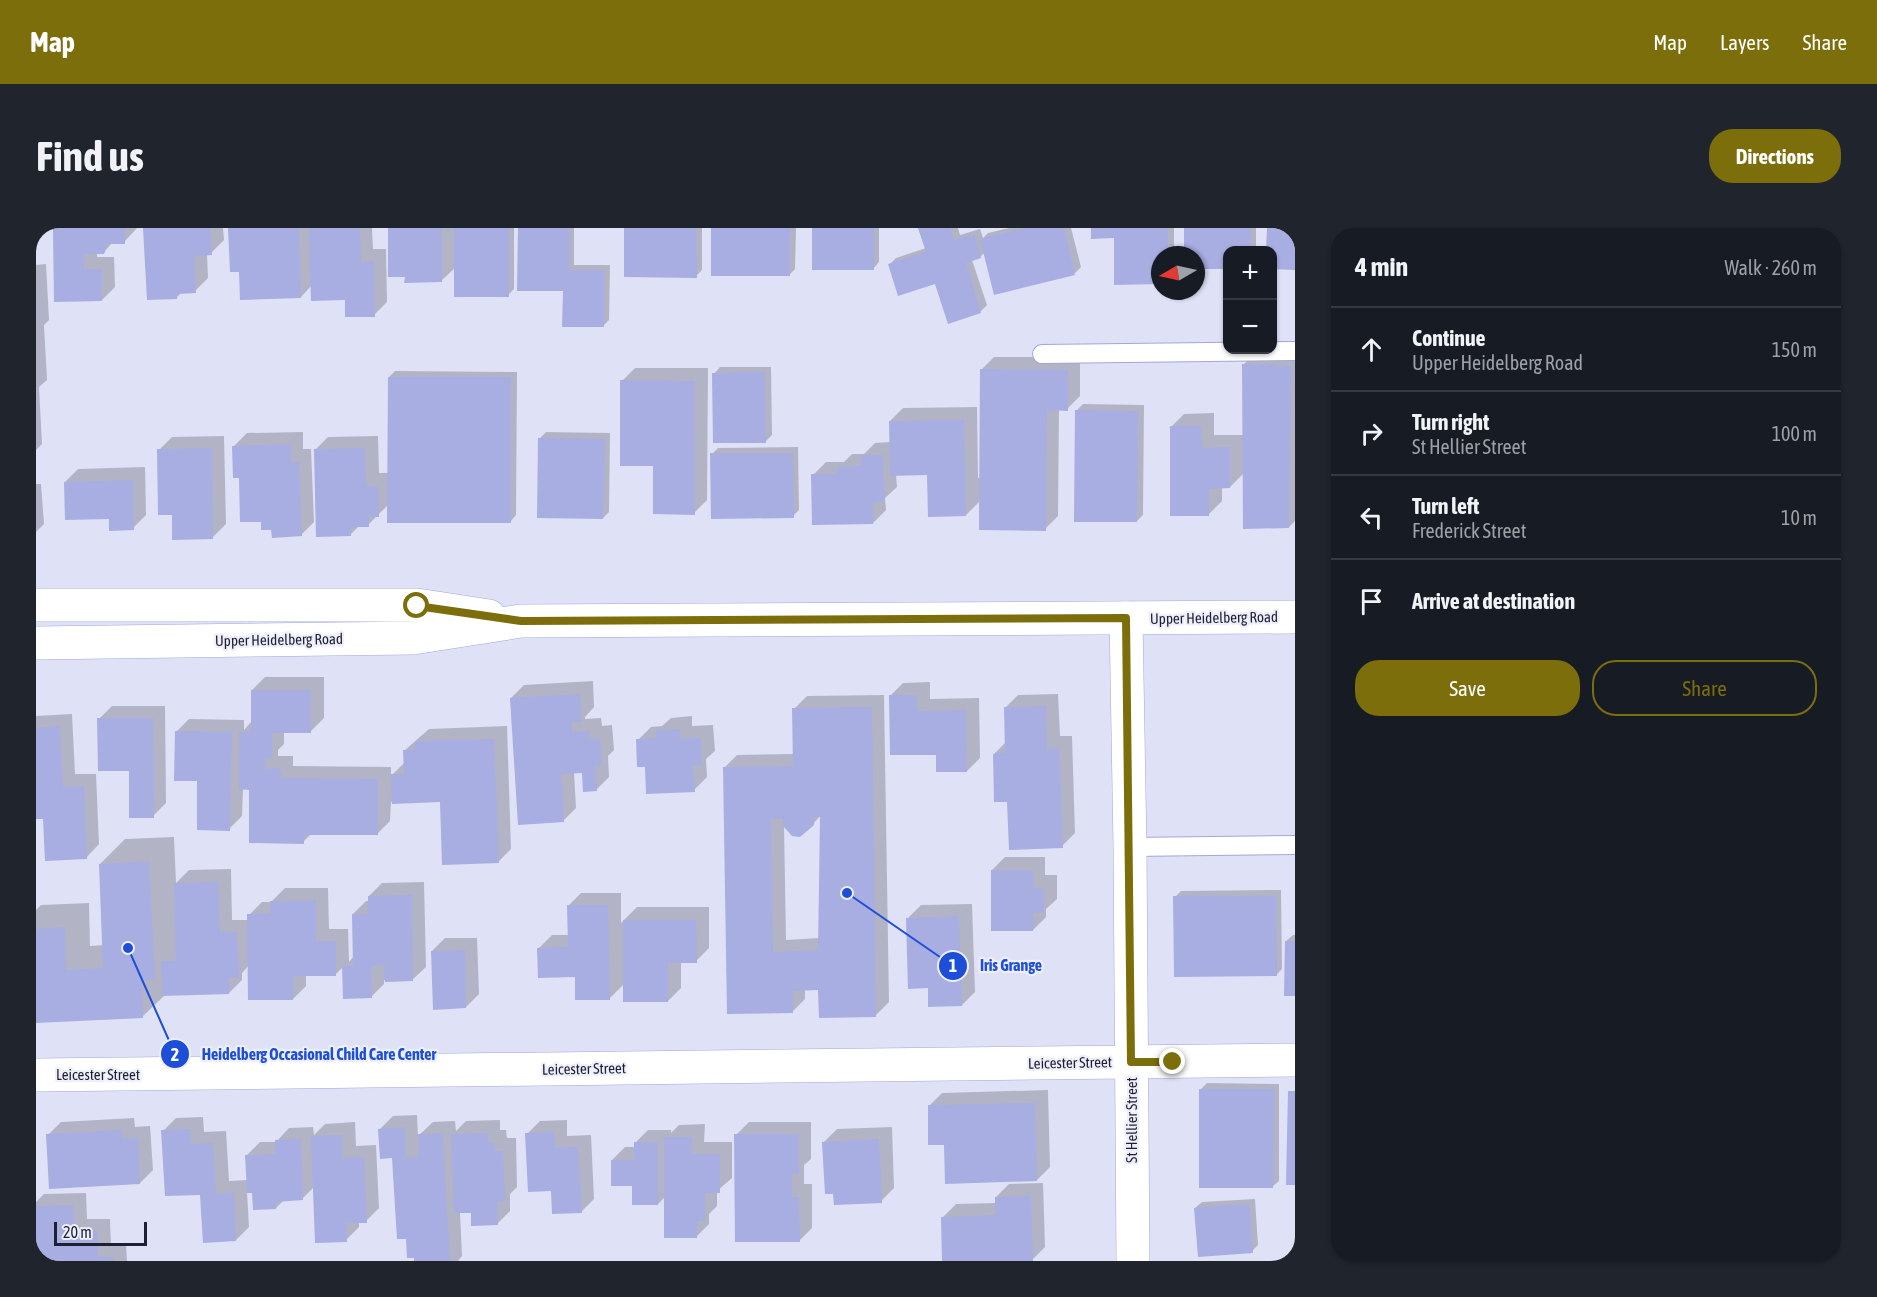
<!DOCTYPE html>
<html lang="en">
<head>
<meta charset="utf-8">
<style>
	:root { --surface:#171b24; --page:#20242c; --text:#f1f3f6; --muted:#9ea1a6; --line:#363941; --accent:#7d6e0c }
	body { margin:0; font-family:"Asap Condensed",sans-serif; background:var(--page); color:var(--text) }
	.controls { position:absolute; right:18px; top:18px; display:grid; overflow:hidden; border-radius:12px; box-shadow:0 2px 4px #0004 }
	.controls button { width:54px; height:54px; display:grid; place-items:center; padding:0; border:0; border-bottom:2px solid var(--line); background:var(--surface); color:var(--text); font:30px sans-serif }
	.compass { position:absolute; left:1115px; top:18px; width:54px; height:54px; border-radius:50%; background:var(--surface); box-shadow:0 2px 4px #0004; rotate:261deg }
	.scale { position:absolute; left:18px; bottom:15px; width:93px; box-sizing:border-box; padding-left:6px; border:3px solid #1d1f32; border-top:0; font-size:16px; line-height:21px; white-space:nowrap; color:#1d1f32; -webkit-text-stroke:4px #eeeffa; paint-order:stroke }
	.stop { position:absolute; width:18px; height:18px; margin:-14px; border:4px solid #7d6e0c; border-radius:50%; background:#fff }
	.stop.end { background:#7d6e0c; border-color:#fff; box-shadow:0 2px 6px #0008 }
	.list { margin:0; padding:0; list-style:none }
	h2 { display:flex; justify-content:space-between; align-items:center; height:78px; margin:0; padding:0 24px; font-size:26px }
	h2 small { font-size:20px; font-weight:400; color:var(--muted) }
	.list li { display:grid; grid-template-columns:39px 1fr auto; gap:18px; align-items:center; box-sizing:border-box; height:84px; padding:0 24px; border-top:2px solid var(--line) }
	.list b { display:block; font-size:22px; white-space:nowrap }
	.list p { margin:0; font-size:20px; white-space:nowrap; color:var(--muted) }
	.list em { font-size:20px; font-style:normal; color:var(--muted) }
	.actions { display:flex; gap:12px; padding:18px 24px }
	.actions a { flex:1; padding:14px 0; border:2px solid var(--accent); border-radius:24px; text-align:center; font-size:21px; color:var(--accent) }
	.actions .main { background:var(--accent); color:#fff }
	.icon { flex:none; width:33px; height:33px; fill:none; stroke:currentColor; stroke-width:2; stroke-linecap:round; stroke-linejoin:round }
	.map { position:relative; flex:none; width:1259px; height:1033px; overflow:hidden; border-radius:24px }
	header { display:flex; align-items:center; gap:36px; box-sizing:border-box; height:84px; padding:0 30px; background:var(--accent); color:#fff }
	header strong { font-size:28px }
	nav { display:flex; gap:33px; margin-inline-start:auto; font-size:21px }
	.intro { display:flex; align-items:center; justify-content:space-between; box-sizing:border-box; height:144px; padding:0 36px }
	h1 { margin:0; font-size:42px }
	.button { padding:15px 27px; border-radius:24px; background:var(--accent); color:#fff; font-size:21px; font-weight:700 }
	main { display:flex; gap:36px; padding:0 36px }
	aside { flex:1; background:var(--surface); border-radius:24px; box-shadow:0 2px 4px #0004 }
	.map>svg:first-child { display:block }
	.shadow { fill:#0003; fill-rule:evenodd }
	.building { fill:#a8ade2; fill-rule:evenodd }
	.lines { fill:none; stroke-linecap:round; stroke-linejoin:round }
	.lane-casing { stroke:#a2a7db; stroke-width:20 }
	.street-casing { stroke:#a2a7db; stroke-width:34 }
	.secondary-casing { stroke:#a2a7db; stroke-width:34 }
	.lane { stroke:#fff; stroke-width:18 }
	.street { stroke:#fff; stroke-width:33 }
	.secondary { stroke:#fff; stroke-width:33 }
	.route { stroke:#7d6e0c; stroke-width:8 }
	.labels { text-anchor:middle; stroke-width:4.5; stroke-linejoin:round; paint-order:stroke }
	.street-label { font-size:15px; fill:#1d1f32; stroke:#eeeffa }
	.leader { fill:none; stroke:#1d4ed8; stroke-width:2 }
	.callout-dot { fill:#1d4ed8; stroke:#eeeffa; stroke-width:2 }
	.mark-label { font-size:18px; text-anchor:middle; font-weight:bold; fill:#fff }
	.callout-label { font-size:16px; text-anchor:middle; font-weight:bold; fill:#1d4ed8; stroke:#eeeffa; stroke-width:4.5; stroke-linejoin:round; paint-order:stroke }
</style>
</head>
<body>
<header>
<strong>Map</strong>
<nav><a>Map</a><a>Layers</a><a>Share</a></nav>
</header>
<div class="intro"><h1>Find us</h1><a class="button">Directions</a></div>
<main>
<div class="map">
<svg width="1259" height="1033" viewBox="0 0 1259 1033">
	<rect width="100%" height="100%" fill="#dfe1f7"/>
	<!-- shadow -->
	<path class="shadow" d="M19,0H101L88,14H77L68,24H61V29H78L79,59L66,72Z
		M109,0H187L188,12L175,25L171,26L172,50L159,63L146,64L141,69Z
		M194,0H336L337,21H350L351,74L338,87L310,70L276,57L265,69L204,42Z
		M353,0H478V61L472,67L420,39L405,53L370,48Z
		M483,0H538V37H574L573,92L567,98L528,62Z
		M590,0H666V42L660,48Z
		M677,0H760L759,41L753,47Z
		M778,0H843V34L837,41Z
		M884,0H922L924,7L944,1L947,10L952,5L973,0H1035L1045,39L1039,45L949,24L944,29L936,32L951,77L945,83L913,94L900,54L854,36L860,30L890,20Z
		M1056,0H1138V27H1124Z
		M1149,0H1220V22H1192V39H1160V27H1149Z
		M10,36L13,92L8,97L11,152L3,159L6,216L0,222V37Z
		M1220,124L1259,125V293L1253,299L1208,245L1194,259H1186V273L1173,286L1135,199L1148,186L1178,185V207H1208L1207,137Z
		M958,129H1044V168L1031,181H1023L1022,288L1009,301L945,272L930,287L892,245L860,246L861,259L849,270L850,282L837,295L777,247L790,234H808L816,226H828L839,215L855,214L854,193L867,180L941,179L942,250H945V142Z
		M684,139H735L736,207L730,213L678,146Z
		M599,140H672L671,272L658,285L586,153Z
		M359,143L481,144L480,287L474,294L352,277L332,297H324L315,306L279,222L292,209L342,208L343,245H353V149Z
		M1047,176L1108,177L1107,287L1101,293L1040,183Z
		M267,204V221H275L278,294L265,307L237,300L226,292L204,249L198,218L211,205Z
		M510,204L574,205L573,284L567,290L503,211Z
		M188,208L190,296L177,309L137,286L123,222L136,209Z
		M762,219L763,282L757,288L676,226L682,220Z
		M109,239L110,287L97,300L74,290L29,254L42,241Z
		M0,247V256H5L8,296L0,304Z
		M229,449H288V490L275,503H248V516L242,522V528H257V538L355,539V548L369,534V522L393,501L471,498L475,621L462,634L405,573L355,574L354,593L341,606L276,605L267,614L214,560H207L206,588L193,601L163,552L140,504L153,491L208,492V502L216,493V462Z
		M557,453L558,479L549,489V491L565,490L566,498L576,497L578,522L572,528L573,549L560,562L547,543L538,544L540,580L527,593L475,470L488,457Z
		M894,454V471L943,470L944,530L931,543L901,525L854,468L867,455Z
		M1022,466L1024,508H1036L1039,605L1026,618L958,526L970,514L969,480L982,467Z
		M848,467L853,774L840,787L784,761H769V771L756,784L693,785L688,540L701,527L758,526V481L771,468ZM785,587L784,710L750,712L748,597L777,596Z
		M76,478H129L130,575L117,588L94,541L63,491Z
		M36,486L39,546H60L63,616L50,630L9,589L0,590V488Z
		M656,488V498L677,497L679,523L670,531L671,549L658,562L610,537L602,512L615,499L626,498L635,490Z
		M138,609L140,655L153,642L195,641L196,692H213V687L226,674H235L249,660H292L293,701H312L313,734L318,728L317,686L330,673H333V668L346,655L388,654L390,739L376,752H348V756L335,769H308V738L300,746H270V758L257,771L213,737L206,745V752L193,765L129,767L106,789L0,793V682L5,677L53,675L54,718L68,717L64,636L89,611Z
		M969,629H1009V647H1021V671L1010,681V689L997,702L956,642Z
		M1245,662L1246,741L1240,747L1139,669L1145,663Z
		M545,665H585V695L601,679H673V720L660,733H645V760L632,773L588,756L574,770L503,720L516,707H533L532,678Z
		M936,676L939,764L926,777L893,759L872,690L885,677Z
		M1257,707H1259V766L1250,713Z
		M409,710H441L443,766L430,779L396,723Z
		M1171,855L1243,856V953L1236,959L1165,861Z
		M1012,862L1014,939L1001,952L910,915L893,878L906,865Z
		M381,887L382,908L397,894L419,893L420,903L430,893L464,892V902H470L471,910H480L481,959L474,966V983L461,996L437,984H424L426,1028L422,1033H380L371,1009L358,929L344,901L357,888Z
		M167,889L168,904L190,903L193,953L212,952L211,927L224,914H240L253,900L277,899L278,907L289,896L319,894L320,918L340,917L343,980L330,993H323V999L310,1012L278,959L266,971L248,972L240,980L218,963L211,964L213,999L200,1012L165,965L127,903L140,890Z
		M98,890L99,899L114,898L117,942L104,955L12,907L25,894Z
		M531,892V908L555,907L558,971L545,984L516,961L491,906L504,893Z
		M713,894H775V931L768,937V956H776V1000L763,1013L700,907Z
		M669,896L668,914H696V950L681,963V978L673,986V996L660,1009L630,968L622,976L597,956L576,932L589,919H599V915L612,902H635V905L643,897Z
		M856,899L858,960L845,973L788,914L801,901Z
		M1007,955L1009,1019L996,1032L908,1033L907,989L920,976L961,975L960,969L973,956Z
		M50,965L51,991H74L75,1017L90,1016L91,1033H0V974L8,966Z
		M1219,971L1222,1017L1216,1023L1159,980L1166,974Z"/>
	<!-- building -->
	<path class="building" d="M17,0H89V16H72L68,26H48V41H66V73L18,74Z
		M107,0H174L176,27L158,28L160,65L141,66V71L111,72Z
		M192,0H263L265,70L204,72L203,44H194Z
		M273,0H324L325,34L338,33L339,89H309V72L275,73Z
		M352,0H406V54L368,55L369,49H352Z
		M418,0H473V69H418Z
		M482,0H533V42H568V99H526L527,63H481Z
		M588,0H660L661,50L588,49Z
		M675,0H754V48H675Z
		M776,0H838V42H776Z
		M882,0H914L918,12L938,6L945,30L930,35L945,85L912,96L899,56L862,68L852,36L890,24Z
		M988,0H1028L1039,47L958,67L944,11Z
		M1055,0H1132V27H1124V56L1078,57V10L1055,11Z
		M1148,0H1215L1214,22H1192V41H1160V27H1148Z
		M1231,0H1259V42L1236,41V22H1230Z
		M1206,136L1255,138L1253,300L1207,301Z
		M944,141L1032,142V183L1011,182L1010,303L943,302Z
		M729,144L730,215H677L676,145Z
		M352,149H475V295H351Z
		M584,152L659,153V287L617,286V238H584Z
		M1039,182L1102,183L1101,294H1038Z
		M928,192L930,288L892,289L891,247L854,248L853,193Z
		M1134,198H1165L1166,220L1194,219V260L1173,261V288H1134Z
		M502,210L569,211L567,291L501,290Z
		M255,216V234H263L266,308L236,310L235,302H225V294H204L203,250H197L196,218Z
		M176,220L177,311L136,312V287H122L121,221Z
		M329,220L330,258H342L343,289H333V299H315V308L280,309L278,221Z
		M674,225H757L758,290L675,291Z
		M825,227H847L848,273L837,274V296L776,297L775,246H801V239L825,238Z
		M97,252L98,302L73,303V291L29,292L28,254Z
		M215,462H275V505H236V530H229V541L244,540L245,550L342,551V607H268V616L213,615V562L203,561V504H215Z
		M544,466L546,494H536V504L553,503V511L564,510L566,537H559L561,563L547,564L546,545L525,546L528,594L482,597L474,470Z
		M853,467H881V483L930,482L931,544H900V527H854Z
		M1010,478L1011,521L1023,520L1027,620L973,622L971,574H958L957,526L969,525L968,479Z
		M836,479L840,789L783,790L782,762L757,763V785L691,786L687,539L757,538L756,480ZM778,589H784L782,722L737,724L735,591H747V598L756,608L764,609L778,597Z
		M61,490H117L118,590H93V543H62Z
		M24,498L27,559L48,558L51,631L9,633L7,591H0V500Z
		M644,501V511L665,510L666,537L657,538L659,564L610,566L609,539H601L600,511L620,510V502Z
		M139,503L196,504L194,603L161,602V553H138Z
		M458,511L463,635L406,637L404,574L356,576L355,546H368L367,522H379V513Z
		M113,633L119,752H106L107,790L0,795V701L29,699L30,742L67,740L63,636Z
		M955,642H997V660H1008V685H998L997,703H955Z
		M182,654L184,704H201L203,750H193V766L126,768L125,733H140L138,655Z
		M376,667L377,753L349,754L348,737L335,738L336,770L307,771L306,738H317L316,686H332V668Z
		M1137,668H1240L1241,748L1138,749Z
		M280,672V713H300V748H257V772H212L211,686H234V673Z
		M531,677H572L574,772H539V749L502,750L501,720L532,719Z
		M923,688L926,778L892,779V760L872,761L870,690Z
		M587,692H660L661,735H632V774H587Z
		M1249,713H1259V768H1248Z
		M429,722L430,780L397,782L395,723Z
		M1163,861H1238L1237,960H1163Z
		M1252,863H1259V957H1250Z
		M999,875L1001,953L909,956L908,917H892V877Z
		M369,899L370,930L383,929L382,906L407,905L414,1033H378V1030H371L370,1011H361L356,930L344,931L342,901Z
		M154,901L155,916L177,915L180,966L198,964L200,1013L167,1015L164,967L129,968L125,902Z
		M86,902L87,911L102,910L104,956L13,961L10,906Z
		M518,904L519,920L542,919L546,985L516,986L515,963L492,964L489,905Z
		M452,905V914H458V923H467L469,973L461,974L462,997L435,998V985H418L415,906Z
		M698,906H763V945L756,946V969H763L764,1014H699Z
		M306,907L307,930L328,929L331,995H310L311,1014L279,1015L275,908Z
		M628,909H656V926H684V965H669V993H661V1010H628Z
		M265,911L267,972L240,974V981L217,982L216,965H211L209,927L239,926V912Z
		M843,911L846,975L798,977L797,966H789L786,914Z
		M598,914H622V977H596V958H575V932H598Z
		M995,968L997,1033H906L905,989L959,987V969Z
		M1213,976L1217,1025L1162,1029L1158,980Z
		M37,977L38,1003H62V1029H78V1033H0V978Z"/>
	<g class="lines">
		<!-- lane casing -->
		<g class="lane-casing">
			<path id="lane" d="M1006,126L1259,123
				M1094,619L1259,617"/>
		</g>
		<!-- street casing -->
		<g class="street-casing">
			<path id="street" d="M1090,390L1094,619L1097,1033
				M0,847L1259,832"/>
		</g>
		<!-- secondary casing -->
		<g class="secondary-casing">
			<path id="secondary" d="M0,377H381L453,388
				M0,415L377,410L485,393L1259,389"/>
		</g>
		<!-- lane -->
		<use href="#lane" class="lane"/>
		<!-- street -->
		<use href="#street" class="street"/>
		<!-- secondary -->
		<use href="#secondary" class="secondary"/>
	</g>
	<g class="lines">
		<!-- route -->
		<path class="route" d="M381,378L485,393L1090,390L1095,834H1137"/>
	</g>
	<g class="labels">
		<!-- street labels -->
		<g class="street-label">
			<text transform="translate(1178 390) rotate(-1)" y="5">Upper Heidelberg Road</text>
			<text transform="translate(243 412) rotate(-1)" y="5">Upper Heidelberg Road</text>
			<text transform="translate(1034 835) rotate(-1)" y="5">Leicester Street</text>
			<text transform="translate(548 841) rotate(-1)" y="5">Leicester Street</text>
			<text x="62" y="852">Leicester Street</text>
			<text transform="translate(1096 892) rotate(-90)" y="5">St Hellier Street</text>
		</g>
	</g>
	<!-- callouts -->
	<path class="leader" d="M811 665L917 738M92 720L139 826"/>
	<g class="callout-dot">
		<circle cx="811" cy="665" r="6"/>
		<circle cx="92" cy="720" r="6"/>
		<circle cx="917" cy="738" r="15"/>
		<circle cx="139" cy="826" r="15"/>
	</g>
	<g class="mark-label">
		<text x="917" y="744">1</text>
		<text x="139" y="833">2</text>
	</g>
	<g class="callout-label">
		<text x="975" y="743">Iris Grange</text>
		<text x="283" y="832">Heidelberg Occasional Child Care Center</text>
	</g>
</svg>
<div class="controls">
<button>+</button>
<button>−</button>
</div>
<svg class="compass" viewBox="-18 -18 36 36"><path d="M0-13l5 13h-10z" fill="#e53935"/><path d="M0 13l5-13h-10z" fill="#9ea1a6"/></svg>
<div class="scale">20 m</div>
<div class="stop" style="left:381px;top:378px"></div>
<div class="stop end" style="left:1137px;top:834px"></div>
</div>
<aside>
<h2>4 min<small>Walk · 260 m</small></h2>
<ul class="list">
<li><svg class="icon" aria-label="ahead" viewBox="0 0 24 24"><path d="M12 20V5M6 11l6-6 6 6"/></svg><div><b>Continue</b><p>Upper Heidelberg Road</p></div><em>150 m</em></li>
<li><svg class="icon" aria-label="right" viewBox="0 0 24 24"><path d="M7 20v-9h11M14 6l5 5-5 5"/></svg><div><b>Turn right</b><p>St Hellier Street</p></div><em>100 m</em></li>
<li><svg class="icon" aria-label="left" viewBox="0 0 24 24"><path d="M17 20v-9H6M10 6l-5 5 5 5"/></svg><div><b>Turn left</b><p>Frederick Street</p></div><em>10 m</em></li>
<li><svg class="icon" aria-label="arrive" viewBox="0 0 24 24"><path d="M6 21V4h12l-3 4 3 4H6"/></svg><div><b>Arrive at destination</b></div></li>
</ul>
<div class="actions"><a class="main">Save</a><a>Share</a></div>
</aside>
</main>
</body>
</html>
